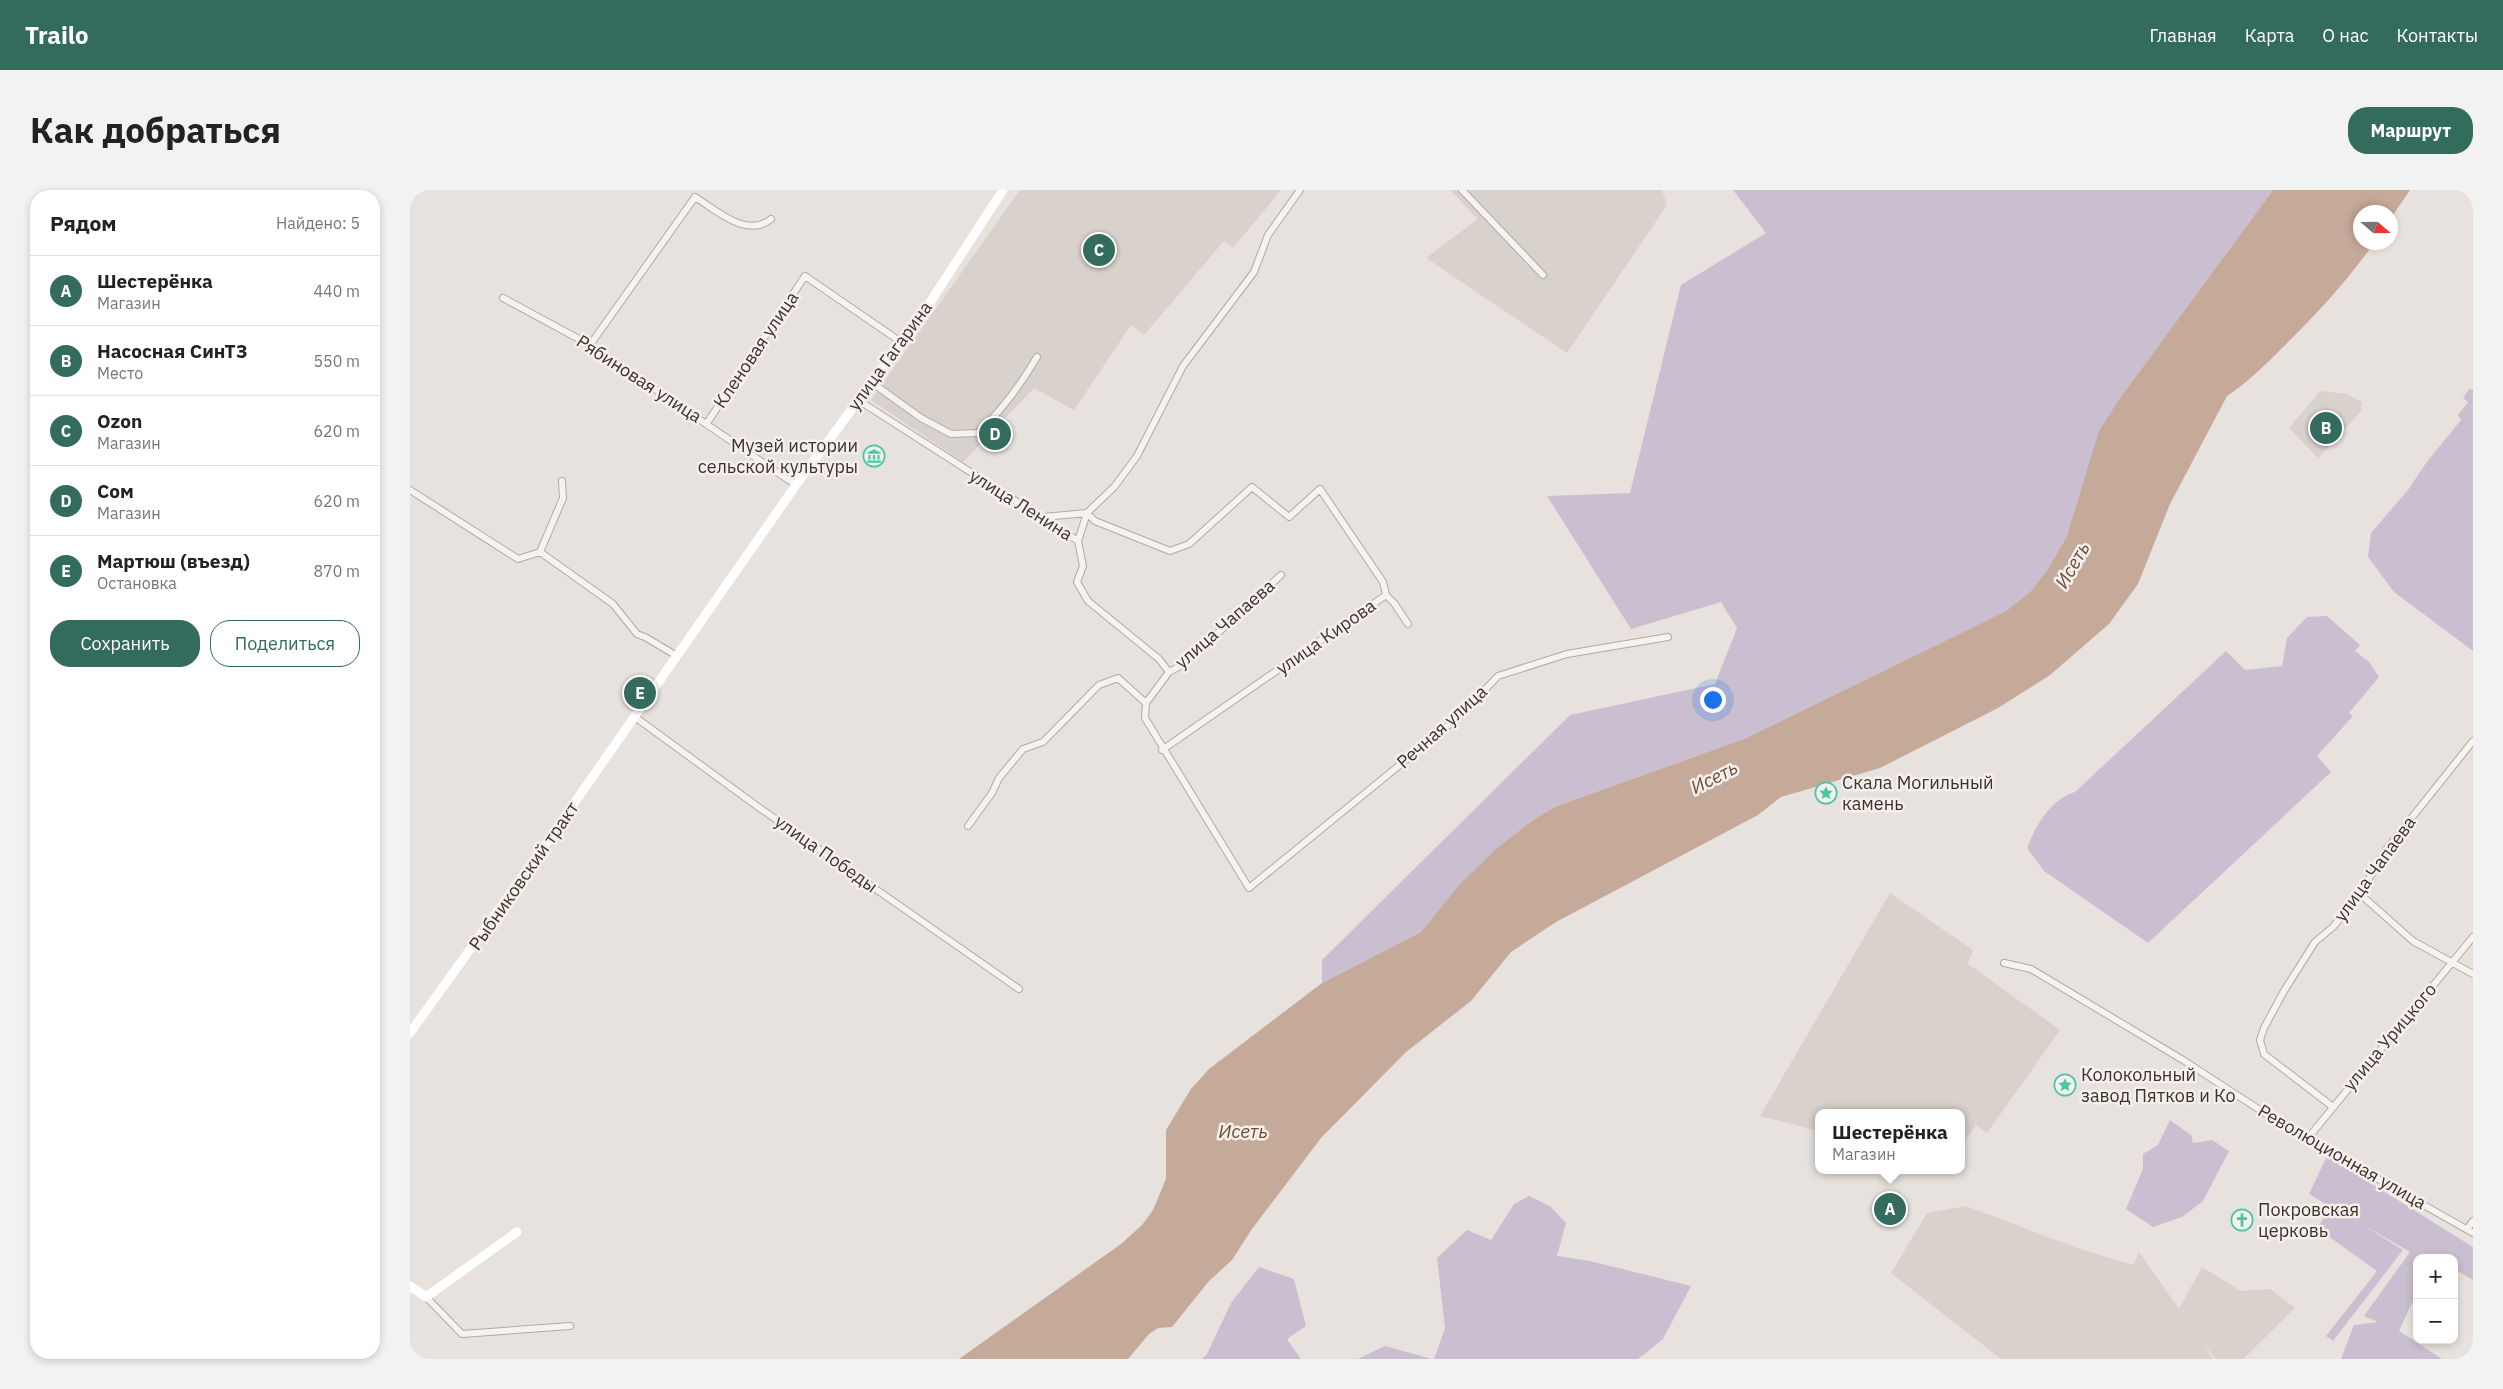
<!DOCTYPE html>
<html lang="ru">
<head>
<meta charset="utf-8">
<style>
	:root { --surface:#fff; --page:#f2f2f2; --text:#222; --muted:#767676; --line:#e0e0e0; --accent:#336c5c }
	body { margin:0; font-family:"IBM Plex Sans",sans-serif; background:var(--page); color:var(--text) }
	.controls { position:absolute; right:15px; bottom:15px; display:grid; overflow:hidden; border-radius:10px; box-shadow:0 2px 8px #0003 }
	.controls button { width:45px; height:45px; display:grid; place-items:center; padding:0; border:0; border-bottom:1px solid var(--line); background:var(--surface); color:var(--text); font:25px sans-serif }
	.compass { position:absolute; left:1943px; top:15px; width:45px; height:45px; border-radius:50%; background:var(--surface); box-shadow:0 2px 8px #0003; rotate:110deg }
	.you { position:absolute; left:1302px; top:509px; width:18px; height:18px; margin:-12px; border:4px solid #fff; border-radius:50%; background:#1a73e8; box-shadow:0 0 0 8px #1a73e833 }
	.badge { display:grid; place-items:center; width:32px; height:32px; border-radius:50%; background:var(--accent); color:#fff; font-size:16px; font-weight:700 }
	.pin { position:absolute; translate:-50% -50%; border:2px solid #fff; box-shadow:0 1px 5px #0006 }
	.popup { position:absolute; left:1405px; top:919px; width:150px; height:65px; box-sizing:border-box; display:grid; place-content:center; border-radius:10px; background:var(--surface); filter:drop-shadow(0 1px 4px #0005); font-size:16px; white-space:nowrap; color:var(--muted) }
	.popup b { font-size:19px; color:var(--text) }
	.popup::after { content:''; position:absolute; left:50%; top:100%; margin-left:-10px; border:10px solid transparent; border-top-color:var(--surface) }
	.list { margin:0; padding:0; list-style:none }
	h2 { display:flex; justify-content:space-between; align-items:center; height:65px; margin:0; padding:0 20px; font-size:21px }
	h2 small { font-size:16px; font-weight:400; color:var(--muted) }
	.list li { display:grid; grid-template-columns:32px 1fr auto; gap:15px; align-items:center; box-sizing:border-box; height:70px; padding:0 20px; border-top:1px solid var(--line) }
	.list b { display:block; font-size:19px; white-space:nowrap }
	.list p { margin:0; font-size:16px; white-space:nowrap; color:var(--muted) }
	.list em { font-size:16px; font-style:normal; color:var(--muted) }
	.actions { display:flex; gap:10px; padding:15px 20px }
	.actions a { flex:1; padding:11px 0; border:1px solid var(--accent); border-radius:20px; text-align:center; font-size:18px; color:var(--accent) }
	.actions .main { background:var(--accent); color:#fff }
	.map { position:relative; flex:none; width:2063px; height:1169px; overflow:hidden; border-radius:20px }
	header { display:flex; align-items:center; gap:30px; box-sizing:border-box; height:70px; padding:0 25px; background:var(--accent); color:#fff }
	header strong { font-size:24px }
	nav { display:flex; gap:28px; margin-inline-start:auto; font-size:18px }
	.intro { display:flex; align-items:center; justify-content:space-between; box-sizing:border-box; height:120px; padding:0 30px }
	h1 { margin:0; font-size:35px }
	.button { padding:12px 22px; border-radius:20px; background:var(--accent); color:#fff; font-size:18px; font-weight:700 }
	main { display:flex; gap:30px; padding:0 30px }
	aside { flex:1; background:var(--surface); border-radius:20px; box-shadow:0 2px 8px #0003 }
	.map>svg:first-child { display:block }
	.built { fill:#d8d1cc }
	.green { fill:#c9bfd0 }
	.water { fill:#c5aa9a }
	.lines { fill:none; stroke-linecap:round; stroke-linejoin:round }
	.street-casing { stroke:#b1aaa4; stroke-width:8 }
	.street { stroke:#f5f3f0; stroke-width:6 }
	.secondary { stroke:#fff; stroke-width:9 }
	.labels { text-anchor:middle; stroke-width:5; stroke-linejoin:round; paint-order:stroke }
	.street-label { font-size:18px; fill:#3d3228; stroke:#f4f0ed }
	.poi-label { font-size:18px; fill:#3d3228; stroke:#f4f0ed; text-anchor:start }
	.water-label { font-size:19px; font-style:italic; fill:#6e4c34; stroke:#f4f0ed }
</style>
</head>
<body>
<header>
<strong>Trailo</strong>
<nav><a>Главная</a><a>Карта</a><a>О нас</a><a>Контакты</a></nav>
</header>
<div class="intro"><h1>Как добраться</h1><a class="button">Маршрут</a></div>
<main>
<aside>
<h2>Рядом<small>Найдено: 5</small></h2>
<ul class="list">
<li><span class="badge">A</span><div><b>Шестерёнка</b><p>Магазин</p></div><em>440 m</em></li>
<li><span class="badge">B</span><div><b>Насосная СинТЗ</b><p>Место</p></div><em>550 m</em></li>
<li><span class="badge">C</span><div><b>Ozon</b><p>Магазин</p></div><em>620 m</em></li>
<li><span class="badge">D</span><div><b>Сом</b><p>Магазин</p></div><em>620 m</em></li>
<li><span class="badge">E</span><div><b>Мартюш (въезд)</b><p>Остановка</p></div><em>870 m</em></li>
</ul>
<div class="actions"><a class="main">Сохранить</a><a>Поделиться</a></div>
</aside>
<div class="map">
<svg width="2063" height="1169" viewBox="0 0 2063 1169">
	<rect width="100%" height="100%" fill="#e7e2de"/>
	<!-- built -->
	<path class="built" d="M610,0H871L823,58L814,51L734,145L721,135L664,220L624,198L553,272L461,210Z
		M1040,0H1252L1257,15L1157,163L1016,68L1068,29Z
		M1910,201L1937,204L1952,212L1951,221L1908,268L1879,238Z
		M1480,703L1563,760L1558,774L1650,840L1577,943L1566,935L1551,957V923H1409V941L1350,926Z
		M1556,1016L1670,1059L1723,1075L1729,1062L1769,1119L1792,1077L1831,1101L1860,1099L1885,1118L1833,1169H1806L1792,1152L1803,1169H1591L1481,1083L1517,1023Z"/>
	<!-- green -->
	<path class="green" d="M1323,0H1863L1710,208L1657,346L1638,379L1620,402L1596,421L1334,549L1147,616L1036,713L1011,742L912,793V770L1160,525L1305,494L1327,438L1311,412L1221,439L1137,306L1220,303L1271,95L1356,43Z
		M2059,199L2063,200V461L1984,402L1958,367L1961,343L1998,300L2016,273L2051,230L2048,225L2058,212L2053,208Z
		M1917,426L1950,455L1945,461L1959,472L1969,487L1939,523L1943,526L1907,566L1921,582L1738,753L1634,681L1617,658C1626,635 1640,610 1665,602L1816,461L1835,480L1872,476L1877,448L1897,427Z
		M1760,930L1781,945L1783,953L1802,950L1819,961L1793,1011L1772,1027L1743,1037L1716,1019L1733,979V964L1748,955Z
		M1917,966L2063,1057V1090L2044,1079V1068H2007V1102L1989,1141L2032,1169H1931L1944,1135L1968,1132L1954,1126L2000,1062L1948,1032L1993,1060L1923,1151L1916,1146L1967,1081L1907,1038L1921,1017L1899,1004Z
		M1119,1006L1140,1016L1156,1033L1147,1066L1180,1071L1281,1096L1253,1149L1228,1169H1024L1035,1138L1027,1068L1057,1040L1081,1050L1104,1014Z
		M849,1077L884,1089L896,1136L877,1149L891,1169H792L797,1164L821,1113Z
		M975,1156L1022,1169H948Z"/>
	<!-- water -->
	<path class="water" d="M1863,0H2000L1981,28L1980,22H1950V52L1964,53C1937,91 1906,125 1872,158C1854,176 1838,192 1817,206L1760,314L1728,394L1699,434L1640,485L1588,518L1470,578L1371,607L1348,625L1146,732L1101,762L1061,811L996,862L911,948L842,1039L822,1070L799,1091L762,1137L748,1138L739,1144L718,1169H549L711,1054L732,1035L743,1020L756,989V940L781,899L799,879L912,793L1011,742L1051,693L1086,659L1122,631L1147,616L1334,549L1596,421L1620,402L1638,379L1657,346L1689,241L1710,208Z"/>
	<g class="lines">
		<!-- street casing -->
		<g class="street-casing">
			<path id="street" d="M1052,0L1133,85
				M93,108L180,155L386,295
				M180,155L285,7C306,20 337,49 361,29
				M461,192L511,228L541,244L568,243C592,220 610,196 627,167
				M448,210L668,351L673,376L667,392L678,411L749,469L759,482L736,513L735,528L839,698L1051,525L1088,486L1157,464L1258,447
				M297,233L395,86L491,152
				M0,300L108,369L130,362L153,308L152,291
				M633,327L677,323L685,331L760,361L779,354L842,297L879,327L910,299L973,392L976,405L752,560
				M668,351L677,323L705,296L727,266L773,176L844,82L858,45L890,0
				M130,362L203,414L227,444L235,447L267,466
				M976,405L984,413L998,434
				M759,482L774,474L871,385
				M225,527L351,619L609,799
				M558,636L582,603L589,588L613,559L633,552L689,495L708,488L736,513
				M1950,704L2003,751L2063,784
				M1594,773L1621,779L1773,870L1873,935L2063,1043
				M1923,917L1854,864L1850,850L1854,838L1874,801L1905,752L1923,737L1950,704L1976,660L2063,551
				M1898,948L2063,747
				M2057,1039L2063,1031
				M16,1107L52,1144L160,1136"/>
		</g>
		<!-- street -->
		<use href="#street" class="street"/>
		<!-- secondary -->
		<path class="secondary" d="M0,843L135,655L386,295L515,120L593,0
			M0,1096L16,1107L107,1042"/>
	</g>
	<!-- icons -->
	<defs>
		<g id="museum-ring" transform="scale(1.125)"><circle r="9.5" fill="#f4f0ed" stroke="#47c7a3" stroke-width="1.5"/><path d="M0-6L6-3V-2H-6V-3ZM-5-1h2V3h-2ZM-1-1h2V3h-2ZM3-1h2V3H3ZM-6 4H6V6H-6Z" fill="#47c7a3"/></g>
		<g id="sight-ring" transform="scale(1.125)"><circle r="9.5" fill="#f4f0ed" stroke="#47c7a3" stroke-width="1.5"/><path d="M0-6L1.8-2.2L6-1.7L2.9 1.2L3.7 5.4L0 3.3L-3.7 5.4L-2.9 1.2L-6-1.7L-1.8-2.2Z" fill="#47c7a3"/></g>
		<g id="church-ring" transform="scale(1.125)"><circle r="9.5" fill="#f4f0ed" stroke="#47c7a3" stroke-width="1.5"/><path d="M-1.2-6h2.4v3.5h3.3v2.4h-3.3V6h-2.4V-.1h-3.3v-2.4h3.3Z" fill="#47c7a3"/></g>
	</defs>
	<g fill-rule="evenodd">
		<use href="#museum-ring" x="464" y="266"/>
		<use href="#sight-ring" x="1416" y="603"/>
		<use href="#sight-ring" x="1655" y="895"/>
		<use href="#church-ring" x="1832" y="1030"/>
	</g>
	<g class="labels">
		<!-- street labels -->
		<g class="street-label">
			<text transform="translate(346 160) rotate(-56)" y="6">Кленовая улица</text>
			<text transform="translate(480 166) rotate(-54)" y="6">улица Гагарина</text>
			<text transform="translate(229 189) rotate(33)" y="6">Рябиновая улица</text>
			<text transform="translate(611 315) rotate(32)" y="6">улица Ленина</text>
			<text transform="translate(815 434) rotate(-41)" y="6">улица Чапаева</text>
			<text transform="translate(916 447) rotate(-35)" y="6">улица Кирова</text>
			<text transform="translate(1032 537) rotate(-42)" y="6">Речная улица</text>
			<text transform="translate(416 664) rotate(35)" y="6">улица Победы</text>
			<text transform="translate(1965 679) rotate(-54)" y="6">улица Чапаева</text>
			<text transform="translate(114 686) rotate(-55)" y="6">Рыбниковский тракт</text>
			<text transform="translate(1980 847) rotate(-50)" y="6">улица Урицкого</text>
			<text transform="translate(1932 967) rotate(30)" y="6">Революционная улица</text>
		</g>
		<!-- poi labels -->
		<g class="poi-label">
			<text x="448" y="262" text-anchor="end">Музей истории<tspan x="448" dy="21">сельской культуры</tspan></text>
			<text x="1432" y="599">Скала Могильный<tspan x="1432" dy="21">камень</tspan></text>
			<text x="1671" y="891">Колокольный<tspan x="1671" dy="21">завод Пятков и Ко</tspan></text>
			<text x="1848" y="1026">Покровская<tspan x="1848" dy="21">церковь</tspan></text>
		</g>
		<!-- water labels -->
		<g class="water-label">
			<text transform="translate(1662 375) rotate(-60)" y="7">Исеть</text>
			<text transform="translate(1304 587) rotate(-27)" y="7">Исеть</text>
			<text x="833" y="948">Исеть</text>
		</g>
	</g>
</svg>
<div class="controls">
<button>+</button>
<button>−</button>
</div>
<svg class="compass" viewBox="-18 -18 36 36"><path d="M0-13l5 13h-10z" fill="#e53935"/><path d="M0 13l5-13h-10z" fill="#767676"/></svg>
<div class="you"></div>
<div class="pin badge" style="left:1480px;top:1019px">A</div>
<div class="popup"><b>Шестерёнка</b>Магазин</div>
<div class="pin badge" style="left:1916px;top:238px">B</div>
<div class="pin badge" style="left:689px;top:60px">C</div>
<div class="pin badge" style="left:585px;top:244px">D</div>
<div class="pin badge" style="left:230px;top:503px">E</div>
</div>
</main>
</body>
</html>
